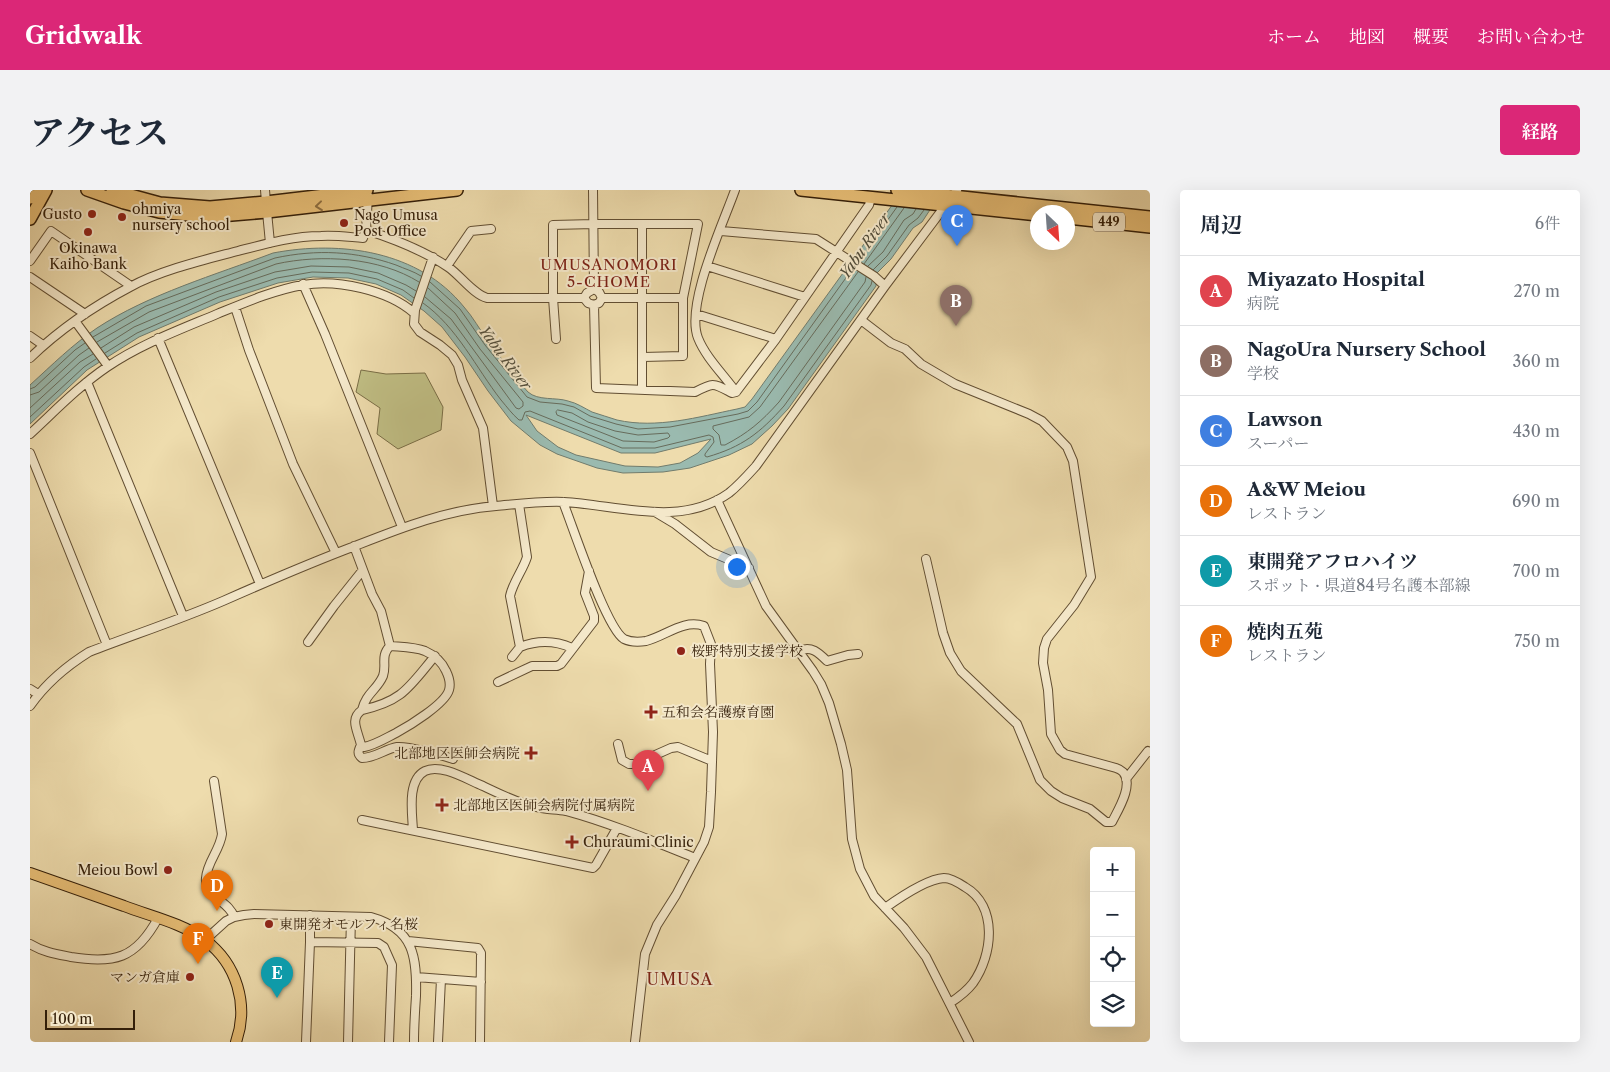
<!DOCTYPE html>
<html lang="ja">
<head>
<meta charset="utf-8">
<style>
	:root { --surface:#fff; --page:#f2f2f3; --text:#1f2937; --muted:#747a83; --line:#e0e1e3; --accent:#db2777 }
	body { margin:0; font-family:"Libre Caslon Text","Noto Serif JP",serif; background:var(--page); color:var(--text) }
	.controls { position:absolute; right:15px; bottom:15px; display:grid; overflow:hidden; border-radius:5px; box-shadow:0 5px 20px #0002 }
	.controls button { width:45px; height:45px; display:grid; place-items:center; padding:0; border:0; border-bottom:1px solid var(--line); background:var(--surface); color:var(--text); font:25px sans-serif }
	.compass { position:absolute; left:1000px; top:15px; width:45px; height:45px; border-radius:50%; background:var(--surface); box-shadow:0 5px 20px #0002; rotate:155deg }
	.scale { position:absolute; left:15px; bottom:12px; width:90px; box-sizing:border-box; padding-left:5px; border:2px solid #341f09; border-top:0; font-size:14px; line-height:18px; white-space:nowrap; color:#341f09; -webkit-text-stroke:4px #f4e8ca; paint-order:stroke }
	.you { position:absolute; left:706px; top:376px; width:18px; height:18px; margin:-12px; border:4px solid #fff; border-radius:50%; background:#1a73e8; box-shadow:0 0 0 8px #1a73e833 }
	.badge { display:grid; place-items:center; width:32px; height:32px; border-radius:50%; background:var(--accent); color:#fff; font-size:16px; font-weight:700 }
	.pin { position:absolute; translate:-50% -41px; filter:drop-shadow(0 1px 2px #0008) }
	.pin::after { content:''; position:absolute; top:26px; width:18px; height:15px; background:inherit; clip-path:polygon(0 0,100% 0,50% 100%) }
	.list { margin:0; padding:0; list-style:none }
	h2 { display:flex; justify-content:space-between; align-items:center; height:65px; margin:0; padding:0 20px; font-size:21px }
	h2 small { font-size:16px; font-weight:400; color:var(--muted) }
	.list li { display:grid; grid-template-columns:32px 1fr auto; gap:15px; align-items:center; box-sizing:border-box; height:70px; padding:0 20px; border-top:1px solid var(--line) }
	.list b { display:block; font-size:19px; white-space:nowrap }
	.list p { margin:0; font-size:16px; white-space:nowrap; color:var(--muted) }
	.list em { font-size:16px; font-style:normal; color:var(--muted) }
	.icon { flex:none; width:28px; height:28px; fill:none; stroke:currentColor; stroke-width:2; stroke-linecap:round; stroke-linejoin:round }
	.map { position:relative; flex:none; width:1120px; height:852px; overflow:hidden; border-radius:5px }
	header { display:flex; align-items:center; gap:30px; box-sizing:border-box; height:70px; padding:0 25px; background:var(--accent); color:#fff }
	header strong { font-size:24px }
	nav { display:flex; gap:28px; margin-inline-start:auto; font-size:18px }
	.intro { display:flex; align-items:center; justify-content:space-between; box-sizing:border-box; height:120px; padding:0 30px }
	h1 { margin:0; font-size:35px }
	.button { padding:12px 22px; border-radius:5px; background:var(--accent); color:#fff; font-size:18px; font-weight:700 }
	main { display:flex; gap:30px; padding:0 30px }
	aside { flex:1; background:var(--surface); border-radius:5px; box-shadow:0 5px 20px #0002 }
	.map>svg:first-child { display:block }
	.green { fill:#c0be84; stroke:#7a6e46 }
	.water { fill:#9abaaf; stroke:#717c6d; fill-rule:evenodd }
	.lines { fill:none; stroke-linecap:round; stroke-linejoin:round }
	.shore { stroke:#676c5c; stroke-width:1 }
	.minor-casing { stroke:#624e32; stroke-width:10 }
	.major-casing { stroke:#341f09; stroke-width:12 }
	.highway-casing { stroke:#341f09; stroke-width:14 }
	.minor { stroke:#f4e8ca; stroke-width:8 }
	.major { stroke:#e7be76; stroke-width:10 }
	.highway { stroke:#e7be76; stroke-width:11 }
	.oneway { stroke:#8e6e40 }
	.poi-dot { fill:#8f2418; stroke:#f4e8ca; stroke-width:2 }
	.labels { text-anchor:middle; stroke-width:4; stroke-linejoin:round; paint-order:stroke }
	.shield { fill:#f4e8ca; stroke:#6e5b43; stroke-width:1 }
	.shield-label { font-size:12px; font-weight:bold; fill:#341f09 }
	.poi-label { font-size:14px; fill:#341f09; stroke:#f4e8ca; text-anchor:start }
	.water-label { font-size:15px; font-style:italic; fill:#534e3b; stroke:#f4e8ca }
	.neighbourhood-label { font-size:15px; letter-spacing:1px; fill:#7a1f14; stroke:#f4e8ca }
	.quarter-label { font-size:16px; letter-spacing:1px; fill:#7a1f14; stroke:#f4e8ca }
</style>
</head>
<body>
<header>
<strong>Gridwalk</strong>
<nav><a>ホーム</a><a>地図</a><a>概要</a><a>お問い合わせ</a></nav>
</header>
<div class="intro"><h1>アクセス</h1><a class="button">経路</a></div>
<main>
<div class="map">
<svg width="1120" height="852" viewBox="0 0 1120 852">
	<rect width="100%" height="100%" fill="#eedcad"/>
	<filter id="stains"><feTurbulence type="fractalNoise" baseFrequency=".004" numOctaves="4"/><feColorMatrix values="0 0 0 0 .2 0 0 0 0 .09 0 0 0 0 .02 0 0 0 .5 -.17"/></filter>
	<radialGradient id="worn" r=".72"><stop offset=".6" stop-color="#630" stop-opacity="0"/><stop offset="1" stop-color="#630" stop-opacity=".3"/></radialGradient>
	<!-- green -->
	<path class="green" d="M331,180L356,184L395,183L413,217L411,240L368,259L347,244L350,218L326,202Z"/>
	<!-- water -->
	<path class="water" d="M873,0H913L892,32L883,38L861,69L847,83L846,96L758,219L742,236L722,254L699,265L660,278L633,282L593,283L567,278L527,264L510,255L481,231L458,201L435,167L412,137L394,121L371,105L346,94L318,88L283,87L248,93L190,112L109,147L57,180L0,234V195C22,175 42,155 67,138C119,104 185,85 243,63C311,50 389,61 434,117C443,127 450,140 458,151C466,162 475,173 484,184C488,189 493,197 498,202C508,211 526,207 538,211C547,213 554,218 562,222C570,225 579,227 587,230C627,239 668,227 707,219L715,217L722,209ZM496,225L591,263H625L681,249L668,263L650,273L628,277L595,276L546,265L528,257L507,241Z"/>
	<g class="lines">
		<!-- shore -->
		<path class="shore" d="M829,70L867,17
			M834,74L874,18
			M838,76L853,62L874,30L883,24L886,19
			M843,80L857,66L879,35L888,28L894,20
			M828,82L730,217L719,227L683,236V239L689,245L691,255H695C718,243 731,232 749,212L835,92L836,87
			M400,92L430,119L455,155L497,207L510,212L532,214L544,217L560,226L586,234L608,239L640,237L708,224L718,221L727,212L823,78
			M395,107L421,129L486,218L489,219L493,216V212L450,159L425,123L398,98
			M393,113C427,137 446,178 471,210C477,217 482,224 489,230H492L495,222L500,221L592,258H625L679,245L683,247L684,252L675,264V266L677,267C712,257 730,243 754,216L841,95L842,91
			M63,147L116,116L245,68C287,59 326,61 366,75C375,79 383,81 391,86
			M67,152L119,122L246,74C291,64 349,67 389,92
			M71,158L104,137L186,102L245,82L281,76L319,77L348,83L376,95L386,101
			M75,163L107,143L189,107L247,88L282,82L319,83L347,89L373,100L384,108
			M0,199L5,197L45,160L55,153
			M0,205L9,202L49,165L59,158
			M0,218L50,172L63,164
			M528,220L542,223L558,232L585,241L608,245L638,243L640,246L638,248L624,252L593,251L527,225L526,222Z
			M0,227L54,177L66,169"/>
		<!-- minor casing -->
		<g class="minor-casing">
			<path id="minor" d="M235,0L236,12
				M563,0L564,99
				M705,0C693,34 655,115 668,148C676,168 694,185 706,202
				M237,22L240,53
				M612,34V200
				M336,40C364,49 393,60 418,77C430,85 443,104 457,108H554
				M691,41L786,49L844,86L855,96
				M403,67L385,120L384,134L390,142L410,155L422,165L428,175L432,190L453,238L463,316
				M0,71L21,41L101,96
				M417,76L441,41L461,39
				M677,76L775,107
				M0,87L55,124
				M273,94L295,144L372,337
				M564,99L569,102L572,108L569,113L564,115L558,113L554,108L557,103Z
				M572,108H653
				M564,115L566,198L665,202C684,192 683,193 702,203L706,202
				M205,117L219,160L263,274L306,363
				M666,124L746,149
				M831,130L861,153L875,159L891,174L925,194L999,224L1012,231L1037,257L1043,271L1061,387L1044,415L1017,449L1014,458L1013,473L1018,500L1021,544L1030,560L1035,564L1086,578C1089,579 1091,580 1093,582C1104,595 1088,620 1082,632H1076L1060,619L1032,608L1021,601L1010,590L987,534L931,481L920,463L913,443L896,369
				M45,131L78,176
				M0,146L13,155
				M128,148L230,394
				M526,149L523,108V35L564,34H668L653,108V166L613,167
				M0,168C29,140 64,116 100,97C131,80 174,70 208,61C235,54 263,46 291,46C305,45 319,47 333,48L336,40L338,6
				M57,192L153,426
				M706,202L746,149L839,15L841,8
				M0,244C25,221 49,196 77,177C111,154 149,140 187,124C214,113 244,100 273,95C307,89 358,100 384,123
				M0,263L77,455
				M687,310L736,416L783,481L791,494L799,513L811,554L817,580L822,649L830,679L844,706L874,738L896,767L939,852
				M533,312C543,337 576,438 594,449C600,452 609,452 616,451C636,446 653,429 674,436L681,454L680,474L683,542L681,602L679,637L674,652L646,705L627,735L615,764L605,852
				M625,322L645,334L681,362L719,378
				M324,356L342,404L351,421L360,456C350,466 357,475 353,486C347,500 336,503 332,520C319,529 328,541 331,555L334,557C345,555 356,548 366,543C379,536 415,514 419,500C421,493 419,487 416,481C412,472 404,465 395,461C385,457 371,457 360,456
				M278,452L304,416L332,381
				M490,457C508,450 524,450 542,458
				M769,461C781,455 789,463 797,471L818,465L828,464
				M482,467L490,457L480,406C483,392 493,380 497,367L489,314
				M468,492L502,476H527L531,474L564,431V426L555,403L559,381
				M0,499L8,504
				M0,516C16,493 35,477 59,462C103,445 149,430 193,411C236,392 280,373 325,356C371,338 416,320 466,316C488,314 511,311 534,312C588,315 650,338 699,303C709,295 717,286 726,276L855,96L927,0
				M332,520C373,511 379,497 405,466
				M588,554L592,570L599,574H605L641,558L648,557L682,571
				M331,555C328,561 327,564 332,568C345,568 355,559 367,557C378,556 411,565 423,569
				M1096,589L1118,561L1120,562
				M184,591L192,644C190,660 177,672 176,688C174,708 199,710 204,727
				M332,630L563,678L566,675L587,638
				M383,640C382,622 377,590 395,581C411,573 438,590 453,596C470,604 487,613 506,617C516,620 526,619 536,621C580,633 623,651 665,668
				M855,718C869,708 897,689 914,688C921,688 929,693 935,697C968,716 963,765 943,793C937,801 929,807 920,813
				M175,750L196,731L204,727L214,725L224,724L341,727C384,739 387,767 386,806C385,821 384,837 384,852
				M378,751L448,758L451,763L450,852
				M280,752V725
				M0,754C13,762 26,764 41,767C84,774 106,769 128,728
				M386,787L451,792
				M276,852L280,752L348,753L354,757L362,775L359,852
				M318,852L321,727
				M408,852L411,789"/>
		</g>
		<!-- major casing -->
		<g class="major-casing">
			<path id="major" d="M0,683C31,694 62,705 94,716C120,726 152,733 175,750C207,774 219,815 206,852"/>
		</g>
		<!-- highway casing -->
		<g class="highway-casing">
			<path id="highway" d="M57,0L94,13L129,22L178,27L237,22L427,0
				M82,0L130,13L180,17L236,12L337,0
				M771,0L1008,25
				M867,0L1120,27
				M0,8L4,0
				M1038,28L1120,37
				M0,29L16,0"/>
		</g>
		<!-- minor -->
		<use href="#minor" class="minor"/>
		<!-- major -->
		<use href="#major" class="major"/>
		<!-- highway -->
		<use href="#highway" class="highway"/>
	</g>
	<!-- one-way arrows -->
	<defs><path id="oneway-chevron" d="M-2-3.5L2.5 0L-2 3.5" fill="none" stroke-width="1.6" stroke-linecap="round" stroke-linejoin="round" transform="scale(1.25)"/></defs>
	<use class="oneway" href="#oneway-chevron" transform="translate(289 16) rotate(174)"/>
	<!-- markers -->
	<g class="poi-dot">
		<circle cx="62" cy="24" r="5"/>
		<circle cx="92" cy="27" r="5"/>
		<circle cx="314" cy="33" r="5"/>
		<circle cx="58" cy="42" r="5"/>
		<circle cx="651" cy="461" r="5"/>
		<path d="M618.5 514.5h5v5h5v5h-5v5h-5v-5h-5v-5h5z"/>
		<path d="M498.5 555.5h5v5h5v5h-5v5h-5v-5h-5v-5h5z"/>
		<path d="M409.5 607.5h5v5h5v5h-5v5h-5v-5h-5v-5h5z"/>
		<path d="M539.5 644.5h5v5h5v5h-5v5h-5v-5h-5v-5h5z"/>
		<circle cx="138" cy="680" r="5"/>
		<circle cx="239" cy="734" r="5"/>
		<circle cx="160" cy="787" r="5"/>
	</g>
	<g class="labels">
		<!-- shield labels -->
		<rect class="shield" x="1063" y="22.5" width="32" height="19" rx="4"/>
		<g class="shield-label">
			<text x="1079" y="36">449</text>
		</g>
		<!-- poi labels -->
		<g class="poi-label">
			<text x="102" y="24">ohmiya<tspan x="102" dy="16">nursery school</tspan></text>
			<text x="52" y="29" text-anchor="end">Gusto</text>
			<text x="324" y="30">Nago Umusa<tspan x="324" dy="16">Post Office</tspan></text>
			<text x="58" y="63" text-anchor="middle">Okinawa<tspan x="58" dy="16">Kaiho Bank</tspan></text>
			<text x="661" y="466">桜野特別支援学校</text>
			<text x="632" y="527">五和会名護療育園</text>
			<text x="490" y="568" text-anchor="end">北部地区医師会病院</text>
			<text x="423" y="620">北部地区医師会病院付属病院</text>
			<text x="553" y="657">Churaumi Clinic</text>
			<text x="128" y="685" text-anchor="end">Meiou Bowl</text>
			<text x="249" y="739">東開発オモルフィ名桜</text>
			<text x="150" y="792" text-anchor="end">マンガ倉庫</text>
		</g>
		<!-- water labels -->
		<g class="water-label">
			<text transform="translate(835 56) rotate(-55)" y="5">Yabu River</text>
			<text transform="translate(475 168) rotate(53)" y="5">Yabu River</text>
		</g>
		<!-- neighbourhood labels -->
		<g class="neighbourhood-label">
			<text x="579" y="80">UMUSANOMORI<tspan x="579" dy="17">5-CHOME</tspan></text>
		</g>
		<!-- quarter labels -->
		<g class="quarter-label">
			<text x="650" y="795">UMUSA</text>
		</g>
	</g>
	<rect width="100%" height="100%" filter="url(#stains)"/>
	<rect width="100%" height="100%" fill="url(#worn)"/>
</svg>
<div class="controls">
<button>+</button>
<button>−</button>
<button><svg class="icon" aria-label="locate" viewBox="0 0 24 24"><circle cx="12" cy="12" r="6"/><path d="M12 2v4M12 18v4M2 12h4M18 12h4"/></svg></button>
<button><svg class="icon" aria-label="layers" viewBox="0 0 24 24"><path d="M12 4l9 5-9 5-9-5zM3 14l9 5 9-5"/></svg></button>
</div>
<svg class="compass" viewBox="-18 -18 36 36"><path d="M0-13l5 13h-10z" fill="#e53935"/><path d="M0 13l5-13h-10z" fill="#747a83"/></svg>
<div class="scale">100 m</div>
<div class="you"></div>
<div class="pin badge" style="left:618px;top:601px;background:#e0444e">A</div>
<div class="pin badge" style="left:926px;top:136px;background:#8d6e63">B</div>
<div class="pin badge" style="left:927px;top:56px;background:#3f7fe0">C</div>
<div class="pin badge" style="left:187px;top:721px;background:#e8710a">D</div>
<div class="pin badge" style="left:247px;top:808px;background:#0f9aa8">E</div>
<div class="pin badge" style="left:168px;top:774px;background:#e8710a">F</div>
</div>
<aside>
<h2>周辺<small>6件</small></h2>
<ul class="list">
<li><span class="badge" style="background:#e0444e">A</span><div><b>Miyazato Hospital</b><p>病院</p></div><em>270 m</em></li>
<li><span class="badge" style="background:#8d6e63">B</span><div><b>NagoUra Nursery School</b><p>学校</p></div><em>360 m</em></li>
<li><span class="badge" style="background:#3f7fe0">C</span><div><b>Lawson</b><p>スーパー</p></div><em>430 m</em></li>
<li><span class="badge" style="background:#e8710a">D</span><div><b>A&amp;W Meiou</b><p>レストラン</p></div><em>690 m</em></li>
<li><span class="badge" style="background:#0f9aa8">E</span><div><b>東開発アフロハイツ</b><p>スポット · 県道84号名護本部線</p></div><em>700 m</em></li>
<li><span class="badge" style="background:#e8710a">F</span><div><b>焼肉五苑</b><p>レストラン</p></div><em>750 m</em></li>
</ul>
</aside>
</main>
</body>
</html>
